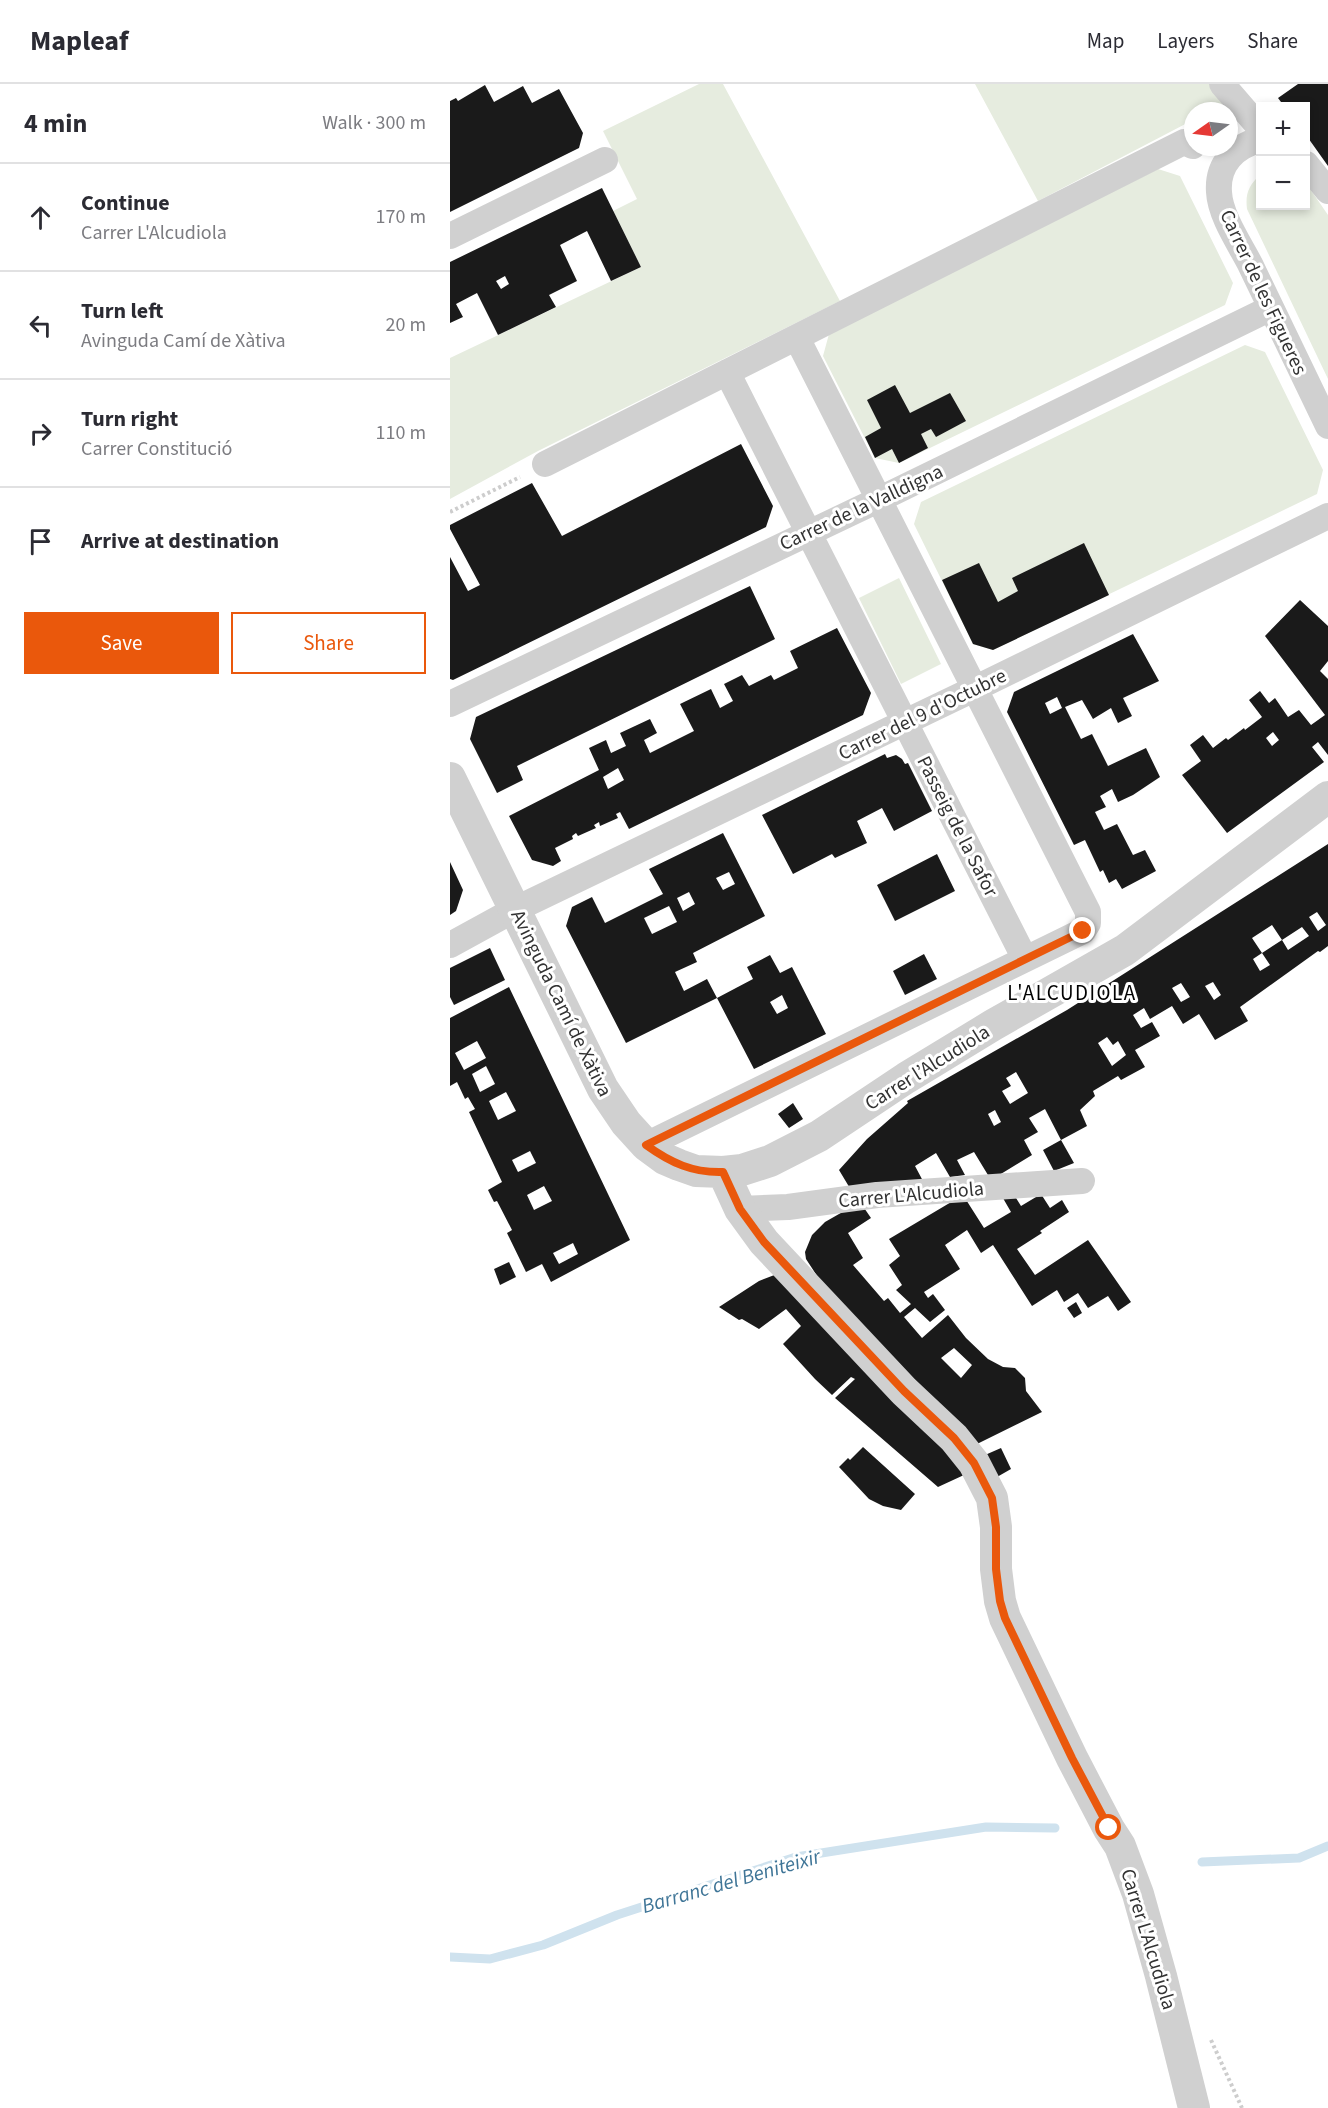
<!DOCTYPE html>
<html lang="en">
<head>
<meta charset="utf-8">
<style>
	:root { --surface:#fff; --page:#f7f7f7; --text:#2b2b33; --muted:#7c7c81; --line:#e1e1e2; --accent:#ea580c }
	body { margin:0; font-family:"Source Sans 3",sans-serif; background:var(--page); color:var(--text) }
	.controls { position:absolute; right:18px; top:18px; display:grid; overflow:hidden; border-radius:0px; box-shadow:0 3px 9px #0003 }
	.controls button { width:54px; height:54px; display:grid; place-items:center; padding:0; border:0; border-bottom:2px solid var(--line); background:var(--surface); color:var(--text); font:30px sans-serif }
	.compass { position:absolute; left:734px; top:18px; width:54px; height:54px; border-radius:50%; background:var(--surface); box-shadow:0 3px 9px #0003; rotate:256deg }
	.stop { position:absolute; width:18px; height:18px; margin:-14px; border:4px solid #ea580c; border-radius:50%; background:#fff }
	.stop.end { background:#ea580c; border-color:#fff; box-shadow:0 2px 6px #0008 }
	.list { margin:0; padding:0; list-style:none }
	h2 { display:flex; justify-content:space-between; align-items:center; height:78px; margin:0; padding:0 24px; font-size:26px }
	h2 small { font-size:20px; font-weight:400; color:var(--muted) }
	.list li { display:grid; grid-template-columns:39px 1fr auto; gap:18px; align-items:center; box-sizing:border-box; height:108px; padding:0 24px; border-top:2px solid var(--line) }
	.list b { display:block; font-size:22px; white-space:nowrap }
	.list p { margin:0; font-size:20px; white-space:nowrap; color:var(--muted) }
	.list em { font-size:20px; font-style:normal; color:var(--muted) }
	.actions { display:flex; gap:12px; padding:18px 24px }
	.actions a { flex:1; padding:14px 0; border:2px solid var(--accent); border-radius:0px; text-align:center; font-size:21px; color:var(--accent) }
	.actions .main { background:var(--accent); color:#fff }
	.icon { flex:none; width:33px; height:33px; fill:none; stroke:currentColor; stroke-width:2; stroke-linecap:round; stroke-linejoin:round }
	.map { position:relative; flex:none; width:878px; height:2024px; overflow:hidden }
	header { display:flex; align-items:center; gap:36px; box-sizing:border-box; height:84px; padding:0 30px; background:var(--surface); border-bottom:2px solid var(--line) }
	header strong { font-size:28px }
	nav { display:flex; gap:33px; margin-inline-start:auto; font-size:21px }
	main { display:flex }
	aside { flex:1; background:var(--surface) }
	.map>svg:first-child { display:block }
	.green { fill:#e6ecdf }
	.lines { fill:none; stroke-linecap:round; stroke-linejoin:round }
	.stream { stroke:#cfe2ee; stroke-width:9 }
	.building { fill:#1a1a1a; fill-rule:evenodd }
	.path { stroke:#cdcdcd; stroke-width:4; stroke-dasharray:3 3; stroke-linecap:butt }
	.minor { stroke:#d0d0d0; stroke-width:26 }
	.tertiary { stroke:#d0d0d0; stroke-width:32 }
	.route { stroke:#ea580c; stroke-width:8 }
	.labels { text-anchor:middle; stroke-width:6; stroke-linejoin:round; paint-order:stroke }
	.street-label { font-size:20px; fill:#333; stroke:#fff }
	.neighbourhood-label { font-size:21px; letter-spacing:1.5px; fill:#000; stroke:#fff }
	.water-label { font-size:21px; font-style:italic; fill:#3f7597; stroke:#fff }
</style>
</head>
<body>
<header>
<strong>Mapleaf</strong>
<nav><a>Map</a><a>Layers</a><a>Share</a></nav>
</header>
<main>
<aside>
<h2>4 min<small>Walk · 300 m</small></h2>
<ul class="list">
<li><svg class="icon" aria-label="ahead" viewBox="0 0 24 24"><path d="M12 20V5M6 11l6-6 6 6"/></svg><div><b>Continue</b><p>Carrer L'Alcudiola</p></div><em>170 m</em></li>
<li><svg class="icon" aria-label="left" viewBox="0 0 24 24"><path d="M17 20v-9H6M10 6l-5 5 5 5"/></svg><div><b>Turn left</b><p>Avinguda Camí de Xàtiva</p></div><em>20 m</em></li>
<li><svg class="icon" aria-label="right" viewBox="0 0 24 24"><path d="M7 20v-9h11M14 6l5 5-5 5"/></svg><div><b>Turn right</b><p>Carrer Constitució</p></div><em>110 m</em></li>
<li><svg class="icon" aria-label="arrive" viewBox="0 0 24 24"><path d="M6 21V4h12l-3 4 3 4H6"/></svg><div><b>Arrive at destination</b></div></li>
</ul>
<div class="actions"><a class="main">Save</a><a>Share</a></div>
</aside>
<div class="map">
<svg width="878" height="2024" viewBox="0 0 878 2024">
	<rect width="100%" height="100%" fill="#fff"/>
	<!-- green -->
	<path class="green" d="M249,0H273L390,217L88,367L0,415V274L191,183L163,127L187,115L153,47Z
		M525,0H760L772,20V26L743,27V36L588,117Z
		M708,85L730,92L783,199L775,221L449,379L425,374L373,272L379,250Z
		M810,91V122H856V99L878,131V295L797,125C795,110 799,101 810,91Z
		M795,261L815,268L873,386L867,410L543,566L523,560L464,440L471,418Z
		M449,494L491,580L451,600L409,514Z"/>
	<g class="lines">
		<!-- stream -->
		<path class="stream" d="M752,1778L849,1774L878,1762
			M0,1873L40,1875L93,1861L167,1831L346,1773L536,1743L605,1744"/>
	</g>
	<!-- building -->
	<path class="building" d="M848,0H878V82L856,51V22H834L828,14Z
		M35,1L44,18L73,2L82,19L109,5L133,49L129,64L0,128V17L6,14L8,17Z
		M152,104L191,183L161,197L137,147L110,161L127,197L99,211L106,223L48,251L27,209L6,220L13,233L0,239V178ZM55,192L59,200L51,205L46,197Z
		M445,301L460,329L500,309L516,337L486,353L481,345L471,350L478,364L449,379L442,365L425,374L415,353L431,344L417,316Z
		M291,360L323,422L316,443L3,596L0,595V473L18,507L30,501L0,445V441L82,399L112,452Z
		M634,459L659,511L543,566L523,560L492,496L529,479L548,518L568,507L562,494Z
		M300,502L325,555L67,682L73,696L47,709L20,655L26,633Z
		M850,516L878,542V577L870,587L878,595V671L868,658L862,663L874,678L777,749L732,691L751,677L740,661L753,651L763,664L776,654L778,656L794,644L795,646L812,633L799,616L810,607L819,619L825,614L838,633L849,626L861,641L875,631L815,552ZM823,648L829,656L822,662L816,654Z
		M387,544L421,609L413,631L179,745L170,728L166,730L168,734L150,742L149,738L144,741L146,744L128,752L126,749L122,752L123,755L105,764L111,777L103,782L82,776L59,732L149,686L139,664L156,656L161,669L176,662L170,649L200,635L207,649L194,656L200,669L244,647L230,620L261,605L270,624L283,617L274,600L292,591L299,602L321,591L324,596L348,584L340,567ZM168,684L174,696L158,705L153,693Z
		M683,550L709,597L673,614L682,632L668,639L661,624L643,635L632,616L615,623L631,655L642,650L658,682L696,664L710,693L683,711L668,718L662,705L650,712L656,723L645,728L654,746L667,740L683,771L695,766L706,787L672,805L666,795L659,799L653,786L650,788L635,756L624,761L557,628L564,608ZM607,613L612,624L600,630L595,619Z
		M435,670L437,674L446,671L452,675L455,680L458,679L482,727L444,747L432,724L407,737L417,759L385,774L382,770L343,790L312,731Z
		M273,749L315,832L243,869L247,878L225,888L234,907L257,895L267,914L176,959L116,842L122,823L142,813L155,839L213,810L199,785ZM279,788L285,800L273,806L266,794ZM239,808L245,820L233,827L227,814ZM219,822L227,838L202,850L194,834Z
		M878,760V862L870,868L868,867L790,923L798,937L765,956L749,930L733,940L722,922L700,935L694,924L683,931L691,944L702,938L710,952L685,966L695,983L671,996L668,992L643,1007L645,1012L630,1026L637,1042L611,1056L595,1025L579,1034L588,1048L574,1056L582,1071L541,1096L524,1068L507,1076L515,1091L500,1093L486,1069L465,1082L473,1097L401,1106L389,1086L417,1055L458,1019L457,1017L617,926ZM867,828L876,841L868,847L859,833ZM822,841L832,856L852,843L859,852L838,866L832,856L812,869L820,881L810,887L803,875L812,869L802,854ZM763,898L771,911L764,916L755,902ZM731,899L740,913L731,918L722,904ZM657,953L663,961L668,957L676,971L662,982L648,959ZM566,988L578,1009L560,1020L552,1007L561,1002L556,994ZM545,1026L551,1038L544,1042L538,1030Z
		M487,770L505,807L445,837L427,801Z
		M0,778L13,806L6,827L0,831Z
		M40,864L55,896L4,921L0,913V884Z
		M474,870L487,895L455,911L443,887Z
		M320,871L330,889L342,883L376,950L304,985L267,914L303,895L297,883ZM332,911L338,924L327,930L320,918Z
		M59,903L180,1156L101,1198L92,1180L76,1188L57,1149L62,1146L47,1117L44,1118L38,1106L52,1098L19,1028L25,1025L18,1013L15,1015L7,998L0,1002V934ZM27,957L36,974L14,986L5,969ZM36,982L45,1000L30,1008L22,990ZM56,1008L66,1027L48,1036L39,1017ZM80,1067L86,1079L68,1088L62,1076ZM94,1102L102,1117L84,1126L77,1111ZM123,1159L128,1170L109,1180L103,1169Z
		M343,1019L353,1035L339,1044L328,1030Z
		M611,1056L624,1079L604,1087L593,1066Z
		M550,1109H563L571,1122L591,1110L600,1124L612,1116L619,1128L590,1147L592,1149L567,1165L585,1191L638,1156L681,1218L668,1227L658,1212L638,1224L628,1209L614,1218L607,1206L582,1222L543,1161L531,1169L517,1146L495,1161L510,1185L474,1208L478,1214L483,1210L495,1226L480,1238L465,1224L454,1233L472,1254L498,1231L516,1254L538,1275L553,1283L565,1284L575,1294L576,1307L592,1328L527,1360L373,1201L356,1175L355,1168L362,1151L375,1138L410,1118L421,1134L398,1149L413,1174L403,1181L434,1217L438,1214L450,1229L461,1220L446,1206L452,1201L439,1181L450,1172L439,1155L513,1111L534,1144L561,1128ZM504,1264L522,1281L511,1294L491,1274Z
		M59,1178L66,1193L50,1201L44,1185Z
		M327,1190L507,1374L514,1391L488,1403L385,1314L405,1295L401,1293L382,1311L365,1295L333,1260L351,1242L336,1225L309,1245L292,1235L289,1236L269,1223L309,1197Z
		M626,1218L632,1229L624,1234L617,1224Z
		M413,1363L465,1410L451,1426L433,1422L419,1415L389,1383L398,1374L400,1376Z
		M551,1364L561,1385L547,1393L535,1371Z"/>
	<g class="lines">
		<!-- path -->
		<path class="path" d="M0,428L70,393
			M761,1956L792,2024"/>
		<!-- minor -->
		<path class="minor" d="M772,0L810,44
			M810,56C785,62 767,80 769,108C770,131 789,159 800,180C826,233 852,288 878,342
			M856,80L878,107
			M0,152L155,76
			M277,288L575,875
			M95,380L734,58L743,62
			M0,620L428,416L821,224
			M0,861L66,825L524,605L878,432
			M196,1061L633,847L638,839V828L347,254
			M290,1125L338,1123L427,1111L632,1097"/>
		<!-- tertiary -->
		<path class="tertiary" d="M0,694L153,1005L176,1039L196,1061L215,1075L229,1081L246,1087L273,1088L292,1086L320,1077L369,1052L456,994L543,941L675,866L878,713
			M273,1088L290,1125L314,1158L454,1307L504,1354L524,1379L542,1414L546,1443V1485L550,1517L555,1534L622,1674L659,1745L670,1762L688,1810L711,1892L744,2024"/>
	</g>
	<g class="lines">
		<!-- route -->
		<path class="route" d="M633,847L196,1061C221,1079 243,1089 273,1088L290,1125L314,1158L454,1307L504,1354L524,1379L542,1414L546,1443V1485L550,1517L555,1534L622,1674L659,1744"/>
	</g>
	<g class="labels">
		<!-- street labels -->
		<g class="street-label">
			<text transform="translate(814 208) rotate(65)" y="7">Carrer de les Figueres</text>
			<text transform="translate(411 423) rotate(-25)" y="7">Carrer de la Valldigna</text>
			<text transform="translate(472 630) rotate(-26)" y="7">Carrer del 9 d'Octubre</text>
			<text transform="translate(508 742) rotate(63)" y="7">Passeig de la Safor</text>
			<text transform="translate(112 919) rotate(64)" y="7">Avinguda Camí de Xàtiva</text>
			<text transform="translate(477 983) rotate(-32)" y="7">Carrer l’Alcudiola</text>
			<text transform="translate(461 1110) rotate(-5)" y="7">Carrer L'Alcudiola</text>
			<text transform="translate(699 1855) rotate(73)" y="7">Carrer L'Alcudiola</text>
		</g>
		<!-- neighbourhood labels -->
		<g class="neighbourhood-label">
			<text x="622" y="916">L'ALCUDIOLA</text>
		</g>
		<!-- water labels -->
		<g class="water-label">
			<text transform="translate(281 1797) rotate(-16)" y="7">Barranc del Beniteixir</text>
		</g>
	</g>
</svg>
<div class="controls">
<button>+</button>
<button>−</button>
</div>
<svg class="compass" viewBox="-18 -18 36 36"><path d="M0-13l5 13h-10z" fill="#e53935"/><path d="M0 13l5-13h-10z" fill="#7c7c81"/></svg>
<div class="stop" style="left:659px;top:1744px"></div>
<div class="stop end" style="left:633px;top:847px"></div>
</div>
</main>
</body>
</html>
